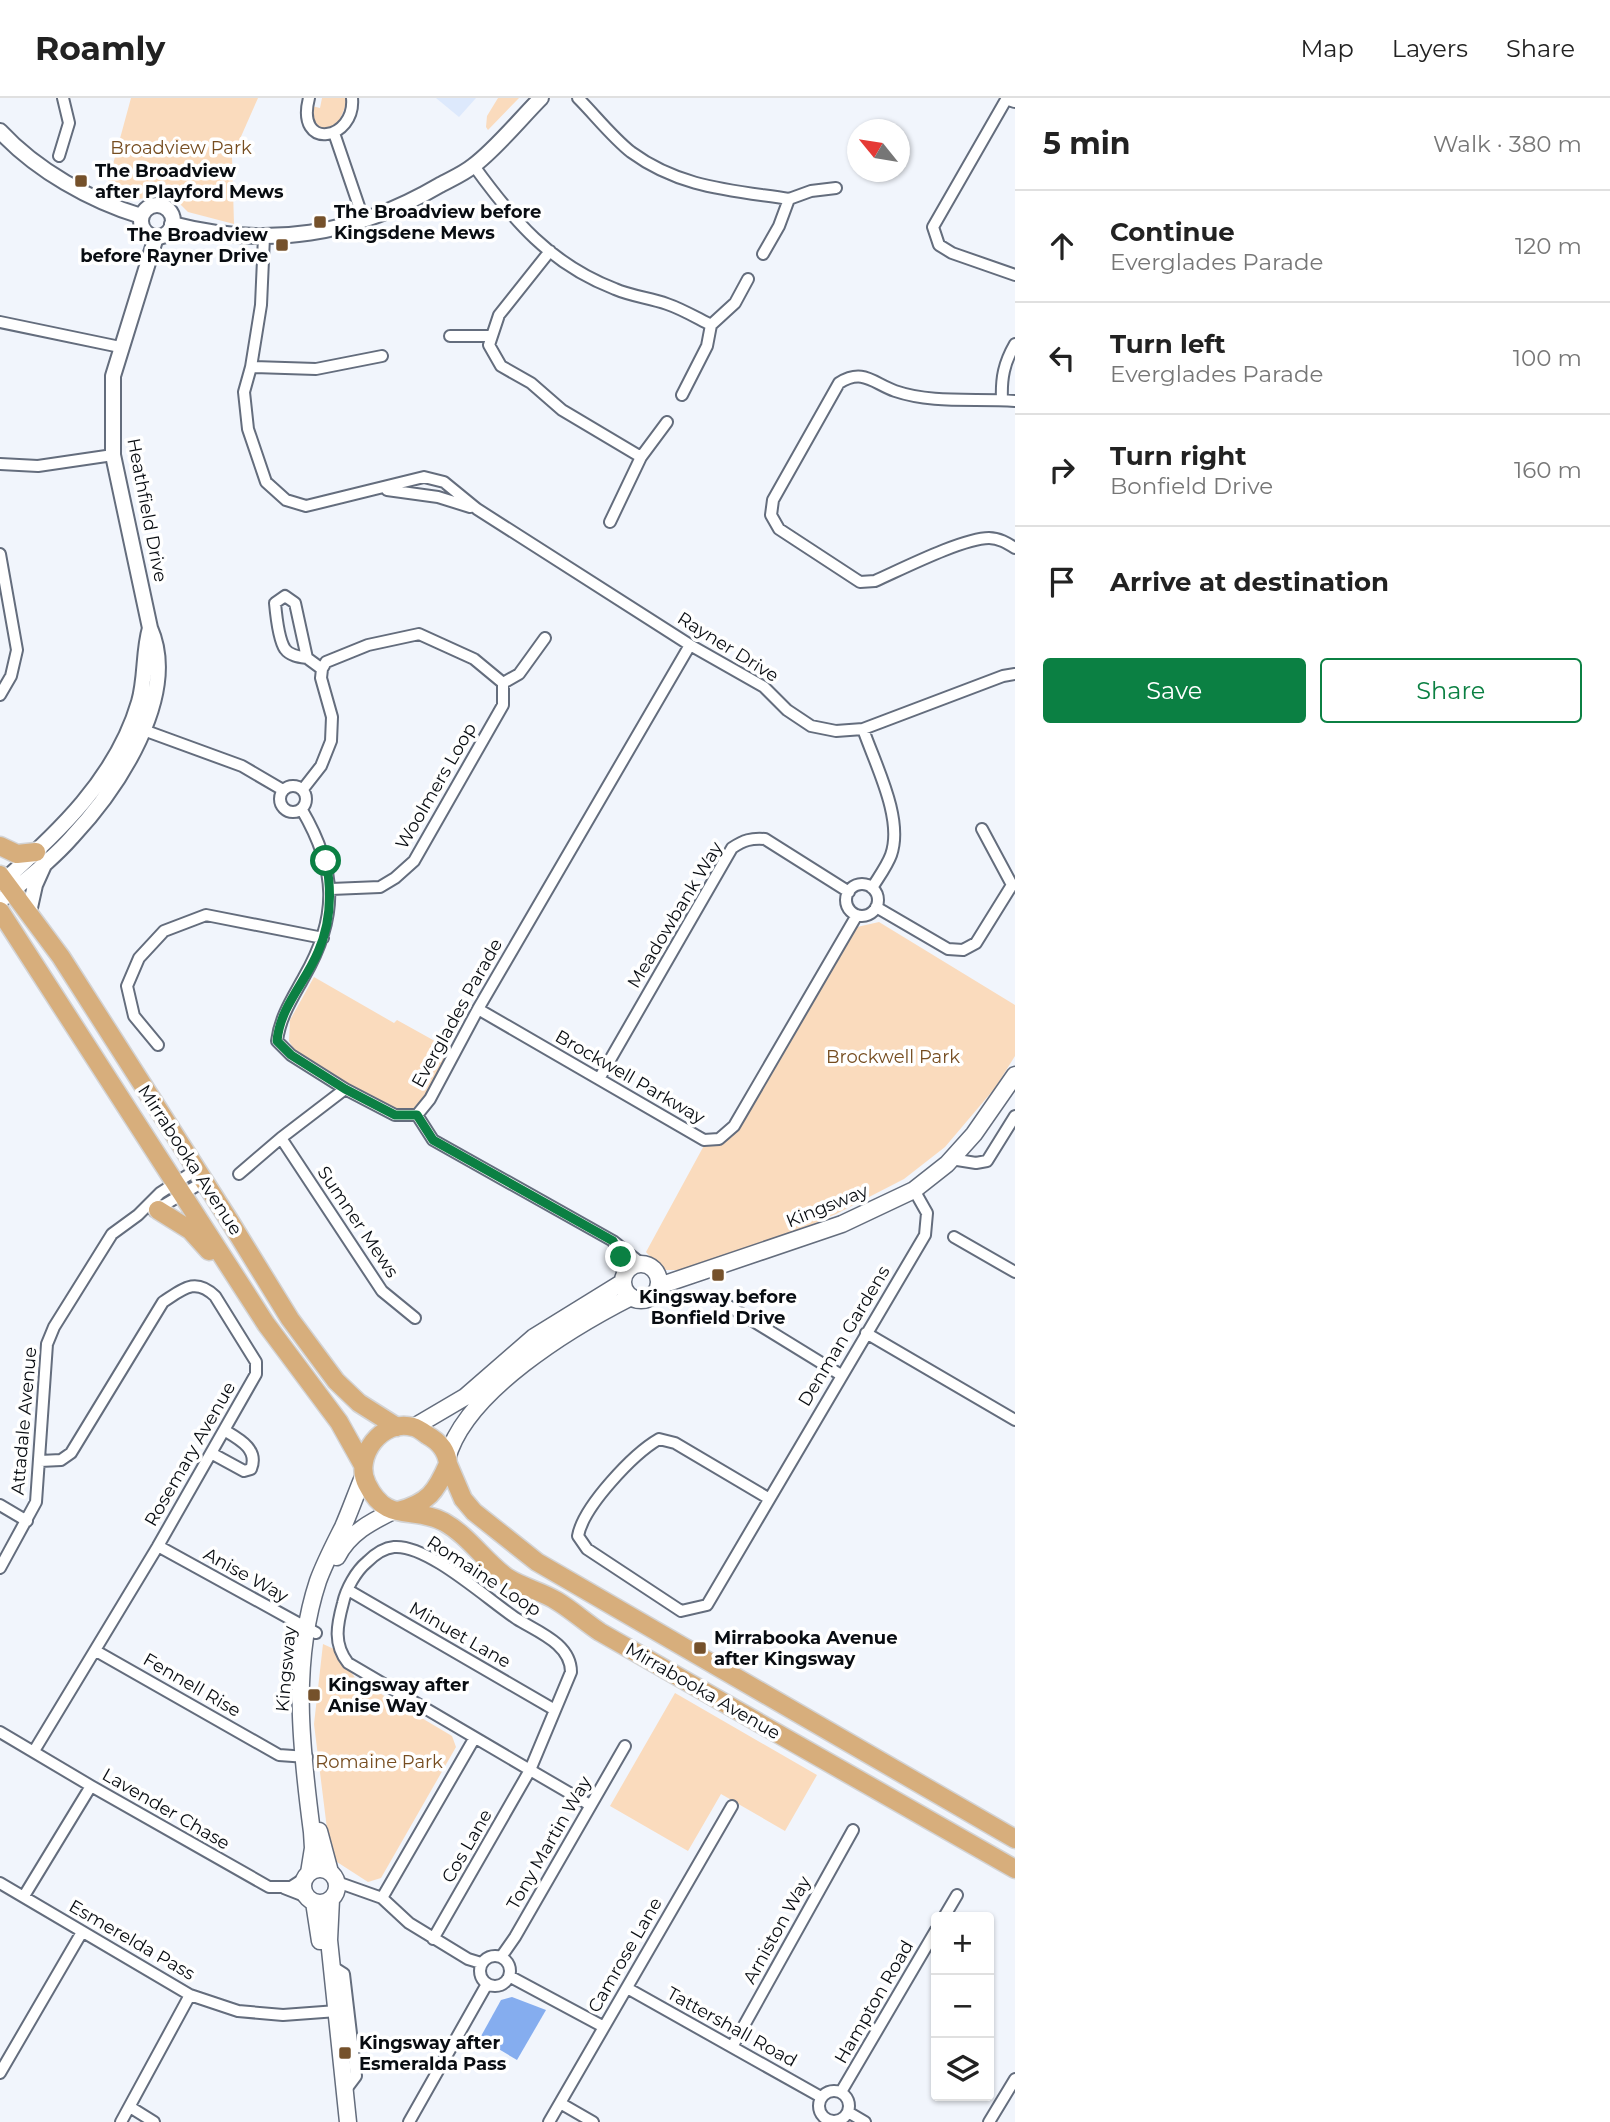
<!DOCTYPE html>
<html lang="en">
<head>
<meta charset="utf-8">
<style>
	:root { --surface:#fff; --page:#f2f2f2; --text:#222; --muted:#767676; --line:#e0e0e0; --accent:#0b8043 }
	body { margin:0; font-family:Montserrat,sans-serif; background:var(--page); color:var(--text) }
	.controls { position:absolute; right:21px; bottom:21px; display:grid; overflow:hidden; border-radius:7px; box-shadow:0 2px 5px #0004 }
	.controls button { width:63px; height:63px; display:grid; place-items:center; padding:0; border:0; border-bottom:2px solid var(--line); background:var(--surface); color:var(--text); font:35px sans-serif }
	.compass { position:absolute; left:847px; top:21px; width:63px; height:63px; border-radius:50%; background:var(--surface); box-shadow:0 2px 5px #0004; rotate:300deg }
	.stop { position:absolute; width:21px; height:21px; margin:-16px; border:5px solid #0b8043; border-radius:50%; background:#fff }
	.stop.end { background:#0b8043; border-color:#fff; box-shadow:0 2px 7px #0008 }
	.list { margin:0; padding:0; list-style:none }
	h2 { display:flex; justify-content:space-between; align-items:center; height:91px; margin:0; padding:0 28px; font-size:30px }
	h2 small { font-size:23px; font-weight:400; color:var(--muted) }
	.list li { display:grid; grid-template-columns:46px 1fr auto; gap:21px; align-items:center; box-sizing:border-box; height:112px; padding:0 28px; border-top:2px solid var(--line) }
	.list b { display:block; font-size:26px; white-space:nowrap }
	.list p { margin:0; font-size:23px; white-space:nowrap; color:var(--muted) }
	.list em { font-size:23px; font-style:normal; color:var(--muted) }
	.actions { display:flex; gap:14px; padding:21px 28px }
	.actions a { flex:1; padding:16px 0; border:2px solid var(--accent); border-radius:7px; text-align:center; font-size:24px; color:var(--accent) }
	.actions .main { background:var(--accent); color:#fff }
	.icon { flex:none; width:38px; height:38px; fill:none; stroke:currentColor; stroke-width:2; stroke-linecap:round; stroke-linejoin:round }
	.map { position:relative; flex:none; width:1015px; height:2024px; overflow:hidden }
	header { display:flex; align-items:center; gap:42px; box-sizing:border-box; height:98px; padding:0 35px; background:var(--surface); border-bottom:2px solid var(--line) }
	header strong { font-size:33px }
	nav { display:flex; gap:38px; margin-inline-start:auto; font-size:24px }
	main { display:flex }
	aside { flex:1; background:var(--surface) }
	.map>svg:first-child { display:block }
	.built { fill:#dde9fc }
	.green { fill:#fadbbd }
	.water { fill:#85adef }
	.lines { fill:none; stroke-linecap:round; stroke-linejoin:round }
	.minor-casing { stroke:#646d7d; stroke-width:14 }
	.tertiary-casing { stroke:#646d7d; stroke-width:18 }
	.secondary-casing { stroke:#646d7d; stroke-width:19 }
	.primary-casing { stroke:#d3d3d4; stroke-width:21 }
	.minor { stroke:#fff; stroke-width:10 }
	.tertiary { stroke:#fff; stroke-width:14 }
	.secondary { stroke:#fff; stroke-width:16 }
	.primary { stroke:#d7ae7c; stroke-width:18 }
	.route { stroke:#0b8043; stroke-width:9 }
	.poi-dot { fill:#75512b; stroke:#fff; stroke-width:2.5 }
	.labels { text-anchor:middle; stroke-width:7; stroke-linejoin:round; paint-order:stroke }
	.park-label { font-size:18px; fill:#764d20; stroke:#fff }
	.poi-label { font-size:18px; font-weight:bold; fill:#090d12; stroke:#fff; text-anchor:start }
	.street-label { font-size:18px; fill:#090d12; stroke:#fff }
</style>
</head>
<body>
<header>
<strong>Roamly</strong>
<nav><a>Map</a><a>Layers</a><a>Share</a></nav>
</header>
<main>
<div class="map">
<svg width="1015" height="2024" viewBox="0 0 1015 2024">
	<rect width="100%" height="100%" fill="#f1f5fc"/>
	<!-- built -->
	<path class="built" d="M436,0H476L459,19Z"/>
	<!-- green -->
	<path class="green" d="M131,0H258L232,59L234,126L188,114L175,101L163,96L139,101L106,92Z
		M322,0H346V7L337,28L322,32L313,27L310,11L312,8L320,10Z
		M498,0H519L488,32L486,29L487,18Z
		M879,824L1015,907V958L995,990L945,1049L904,1081L836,1116L707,1172H662L646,1154L707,1042L725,1036L857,829Z
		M314,879L394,925L397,922L451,952L427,998L416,1011L396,1012L348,987L295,953L289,943L290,922Z
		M323,1546L334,1551L356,1581L452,1638L456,1649L381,1780L368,1784L337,1764L328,1739L314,1626Z
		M675,1595L817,1677L785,1733L721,1696L688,1753L610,1708Z"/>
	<!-- water -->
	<path class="water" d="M512,1899L546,1912L517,1962L480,1940L501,1902Z"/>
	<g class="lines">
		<!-- minor casing -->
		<g class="minor-casing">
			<path id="minor" d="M309,0C295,54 356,42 352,0
				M578,0C595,17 612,39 631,54C680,90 731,92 789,101L779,128L763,156
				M1007,0L933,129L939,147L952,155L1015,177
				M334,35L364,123
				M59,58L69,25L63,0
				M474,68C513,122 550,166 615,191C631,198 650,200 667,206C682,211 697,220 711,227
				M789,101L811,93L836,90
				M264,139L261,207L251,269L244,294L248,331L266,384L286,402L306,408L424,379L444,384L477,411L690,547L764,589L787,612L811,628L836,633L863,631L1003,578L1015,576
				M550,153L499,217L489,247L501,268L531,285L562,312L641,359
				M0,224L120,249
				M450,238H491
				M251,269L316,271L382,258
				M682,297L707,248L711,227L735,205L748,181
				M1002,302C1001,280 1004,265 1015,246
				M1015,303C975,300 933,306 895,293C873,285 863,270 839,285L773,402L771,417L779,431L860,484L875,483C902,471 963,440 989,440C999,440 1007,445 1015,450
				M0,366L38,368L113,357
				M387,392L438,399L470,409
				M610,424L641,359L667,324
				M0,456L17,552L11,578L0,597
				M307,560C300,559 290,558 285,551C279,542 276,516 275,505L285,498L295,505L307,560L322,571
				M503,585L519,576L545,540
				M138,630L242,668L283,692
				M863,631C875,666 904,721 891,757C887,768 878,780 872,790
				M280 701a13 13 0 1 1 26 0a13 13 0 1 1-26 0Z
				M303,691L321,668L331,643L332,619L321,580L322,571L326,564L368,547L419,536L474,561L503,585V607L414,763L395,780L380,789L331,791
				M302,712C337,772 339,818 304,879C292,901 280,919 277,943L291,957L345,991L395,1017H417L430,1001L478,911L690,547
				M982,731L1012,787
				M846 802a16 16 0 1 1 32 0a16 16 0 1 1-32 0Z
				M876,809L948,851L963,852L976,845L1012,787
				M478,911L704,1042L719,1041L734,1028L857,817
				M158,947L134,918L127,888L139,860L164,833L206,817L323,840
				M599,981L732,750C744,742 751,740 765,741L849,794
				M345,991L281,1040L382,1193L415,1220
				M417,1017L433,1042L613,1143L643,1167
				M951,1061L976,1065L987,1063L1015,1018
				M239,1076L281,1040
				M154,1113L203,1084
				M954,1139L1015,1174
				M614,1145L628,1173
				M714,1199L841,1277
				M866,1235L1015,1322
				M211,1355L244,1373L251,1371C259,1351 239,1341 224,1332
				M768,1400L675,1345L659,1341C633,1356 583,1409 578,1438L587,1451L681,1513L707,1507L925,1137L927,1115L914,1092
				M0,1407L27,1423
				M158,1448L316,1535
				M0,1470L36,1404L47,1246L54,1229L112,1136L138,1117L160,1095L196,1072
				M348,1492L555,1612
				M96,1553L279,1657L307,1659
				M0,1634L91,1688L269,1789H291L305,1780
				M34,1653L158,1448L256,1276V1264L215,1198C195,1179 183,1191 163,1204L71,1355L61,1362L40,1363
				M337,1784L382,1800L409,1825L468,1861L481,1865
				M0,1785L190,1897L238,1913L283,1917L337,1913
				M284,1790L307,1799
				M24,1798L91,1688
				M382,1800L474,1641
				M944,1819L957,1797
				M433,1841L530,1672L348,1565C333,1546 337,1527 343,1505C346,1491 356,1473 367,1464C375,1456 383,1450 394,1449C428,1446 488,1502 517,1521C538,1534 571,1546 571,1574L530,1672L590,1707
				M480 1873a15 15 0 1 1 30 0a15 15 0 1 1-30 0Z
				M501,1859L515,1839L625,1648
				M333,1869L344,1876L356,1978L344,1994
				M509,1878L604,1929
				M627,1890L821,1999
				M732,1949L853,1732
				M0,1975L82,1834
				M819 2008a15 15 0 1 1 30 0a15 15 0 1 1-30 0Z
				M841,1994L936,1832
				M560,2005L593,2024
				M130,2009L154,2024
				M848,2014L865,2024
				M121,2024L190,1897
				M409,2024L487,1886
				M549,2024L732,1708
				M989,2024L1015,1981"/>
		</g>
		<!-- tertiary casing -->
		<g class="tertiary-casing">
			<path id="tertiary" d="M1009,0L1015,2
				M0,33C36,72 91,103 141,118
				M141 123a16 16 0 1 1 32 0a16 16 0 1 1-32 0Z
				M172,126C268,151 355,137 440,87C451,81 463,76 473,68C495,52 521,20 541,0
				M0,786C57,736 117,680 139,604C146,580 143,554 150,530
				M0,803C24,783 51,763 72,739C117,691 180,598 150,530L113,357V278L156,139
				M29,814L35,787L44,767"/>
		</g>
		<!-- secondary casing -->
		<g class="secondary-casing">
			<path id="secondary" d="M623 1184a18 18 0 1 1 36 0a18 18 0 1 1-36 0Z
				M659,1188L842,1126L914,1092L947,1066L974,1036L1015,977
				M414,1329L465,1299L534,1239L623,1184
				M447,1361C465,1293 572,1229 631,1199
				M337,1459C349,1435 371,1424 393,1413
				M319,1733L330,1774
				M303 1788a17 17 0 1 1 34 0a17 17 0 1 1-34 0Z
				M309,1775L313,1750L312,1734C301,1650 291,1565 318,1483C325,1464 334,1447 343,1429C350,1413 356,1396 363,1379
				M331,1801L329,1842L348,2024
				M314,1804L320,1843"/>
		</g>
		<!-- primary casing -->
		<g class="primary-casing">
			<path id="primary" d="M0,748L17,756L36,754
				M0,777L61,859L229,1122L290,1221L336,1283L359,1305L397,1329
				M0,813L266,1226L339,1324L363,1367
				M158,1112L190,1132L209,1153
				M448,1366L463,1401L474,1414L537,1464L1015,1741
				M398,1413C428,1405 436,1394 448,1366C447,1352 438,1343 427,1337C423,1334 418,1330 413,1329C382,1320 353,1359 367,1386C387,1427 412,1407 444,1424C469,1438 485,1464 508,1480C524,1490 541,1493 557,1503C572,1512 585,1524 600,1534L1015,1771"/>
		</g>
		<!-- minor -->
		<use href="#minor" class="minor"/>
		<!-- tertiary -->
		<use href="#tertiary" class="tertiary"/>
		<!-- secondary -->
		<use href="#secondary" class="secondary"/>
		<!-- primary -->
		<use href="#primary" class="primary"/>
	</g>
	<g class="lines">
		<!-- route -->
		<path class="route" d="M326,763C332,794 331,825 318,854C305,885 280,909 277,943L291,957L345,991L395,1017H417L433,1042L613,1143L621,1159"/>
	</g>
	<!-- markers -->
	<g class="poi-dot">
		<rect x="74" y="76" width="14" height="14" rx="3.5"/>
		<rect x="313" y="117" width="14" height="14" rx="3.5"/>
		<rect x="275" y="140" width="14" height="14" rx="3.5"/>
		<rect x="711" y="1170" width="14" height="14" rx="3.5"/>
		<rect x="693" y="1543" width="14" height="14" rx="3.5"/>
		<rect x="307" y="1590" width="14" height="14" rx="3.5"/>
		<rect x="338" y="1948" width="14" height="14" rx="3.5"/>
	</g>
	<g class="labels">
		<!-- park labels -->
		<g class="park-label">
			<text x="181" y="56">Broadview Park</text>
			<text x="893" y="965">Brockwell Park</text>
			<text x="379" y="1670">Romaine Park</text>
		</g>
		<!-- poi labels -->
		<g class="poi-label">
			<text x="95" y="79">The Broadview<tspan x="95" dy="21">after Playford Mews</tspan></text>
			<text x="334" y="120">The Broadview before<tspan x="334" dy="21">Kingsdene Mews</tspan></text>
			<text x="268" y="143" text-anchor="end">The Broadview<tspan x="268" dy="21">before Rayner Drive</tspan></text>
			<text x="718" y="1205" text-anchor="middle">Kingsway before<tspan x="718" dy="21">Bonfield Drive</tspan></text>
			<text x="714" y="1546">Mirrabooka Avenue<tspan x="714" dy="21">after Kingsway</tspan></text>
			<text x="328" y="1593">Kingsway after<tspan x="328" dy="21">Anise Way</tspan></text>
			<text x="359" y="1951">Kingsway after<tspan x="359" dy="21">Esmeralda Pass</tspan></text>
		</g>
		<!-- street labels -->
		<g class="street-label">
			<text transform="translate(147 412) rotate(79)" y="6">Heathfield Drive</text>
			<text transform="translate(728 549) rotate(32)" y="6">Rayner Drive</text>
			<text transform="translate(436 688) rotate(-60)" y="6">Woolmers Loop</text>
			<text transform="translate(675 817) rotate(-59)" y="6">Meadowbank Way</text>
			<text transform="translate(457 915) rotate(-61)" y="6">Everglades Parade</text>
			<text transform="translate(630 979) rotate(30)" y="6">Brockwell Parkway</text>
			<text transform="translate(190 1062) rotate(57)" y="6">Mirrabooka Avenue</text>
			<text transform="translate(827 1108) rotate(-22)" y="6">Kingsway</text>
			<text transform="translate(358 1124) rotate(56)" y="6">Sumner Mews</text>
			<text transform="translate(844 1238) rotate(-59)" y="6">Denman Gardens</text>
			<text transform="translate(24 1323) rotate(-85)" y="6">Attadale Avenue</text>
			<text transform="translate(190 1356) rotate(-60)" y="6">Rosemary Avenue</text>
			<text transform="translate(246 1477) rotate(29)" y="6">Anise Way</text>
			<text transform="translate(484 1478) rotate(33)" y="6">Romaine Loop</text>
			<text transform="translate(460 1537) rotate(30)" y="6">Minuet Lane</text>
			<text transform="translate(286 1571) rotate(-85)" y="6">Kingsway</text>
			<text transform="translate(192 1587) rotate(30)" y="6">Fennell Rise</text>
			<text transform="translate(703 1593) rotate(30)" y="6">Mirrabooka Avenue</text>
			<text transform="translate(166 1711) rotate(30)" y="6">Lavender Chase</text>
			<text transform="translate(549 1745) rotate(-60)" y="6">Tony Martin Way</text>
			<text transform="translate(467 1748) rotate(-60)" y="6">Cos Lane</text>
			<text transform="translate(777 1832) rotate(-61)" y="6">Arniston Way</text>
			<text transform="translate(132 1842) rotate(30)" y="6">Esmerelda Pass</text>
			<text transform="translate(625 1857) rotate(-60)" y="6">Camrose Lane</text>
			<text transform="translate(874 1904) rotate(-60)" y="6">Hampton Road</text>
			<text transform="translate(732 1929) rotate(29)" y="6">Tattershall Road</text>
		</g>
	</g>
</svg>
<div class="controls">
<button>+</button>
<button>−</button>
<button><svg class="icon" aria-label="layers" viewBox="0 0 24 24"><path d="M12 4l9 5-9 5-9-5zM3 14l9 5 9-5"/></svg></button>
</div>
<svg class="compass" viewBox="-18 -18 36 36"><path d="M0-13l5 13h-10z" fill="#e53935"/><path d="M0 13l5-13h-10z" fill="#767676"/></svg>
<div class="stop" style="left:326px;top:763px"></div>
<div class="stop end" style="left:621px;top:1159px"></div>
</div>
<aside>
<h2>5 min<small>Walk · 380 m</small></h2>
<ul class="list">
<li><svg class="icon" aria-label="ahead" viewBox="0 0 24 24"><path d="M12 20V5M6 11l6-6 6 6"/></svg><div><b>Continue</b><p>Everglades Parade</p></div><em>120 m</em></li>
<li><svg class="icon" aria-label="left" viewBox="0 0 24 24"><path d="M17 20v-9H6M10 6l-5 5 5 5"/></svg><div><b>Turn left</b><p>Everglades Parade</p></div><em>100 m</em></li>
<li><svg class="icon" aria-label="right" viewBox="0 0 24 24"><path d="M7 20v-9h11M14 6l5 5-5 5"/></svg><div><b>Turn right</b><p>Bonfield Drive</p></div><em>160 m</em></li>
<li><svg class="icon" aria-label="arrive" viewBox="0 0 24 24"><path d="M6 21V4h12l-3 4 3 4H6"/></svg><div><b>Arrive at destination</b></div></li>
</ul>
<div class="actions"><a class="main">Save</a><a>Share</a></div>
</aside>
</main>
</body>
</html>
